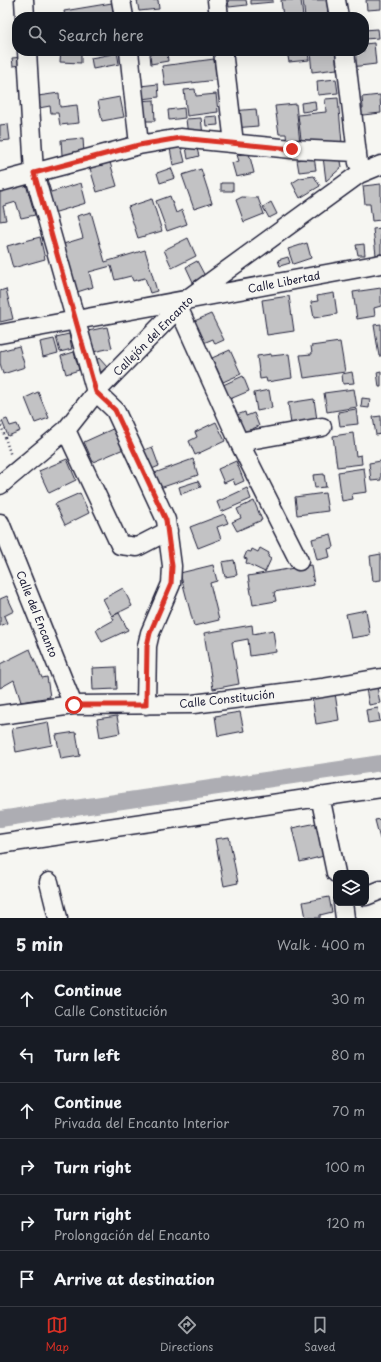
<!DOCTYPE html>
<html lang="en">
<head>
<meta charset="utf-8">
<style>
	:root { --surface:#171b24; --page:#20242c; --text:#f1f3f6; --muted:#9ea1a6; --line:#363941; --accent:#d93025 }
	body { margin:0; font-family:"Playpen Sans",sans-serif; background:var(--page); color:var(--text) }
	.controls { position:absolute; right:12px; bottom:12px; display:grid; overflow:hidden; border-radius:8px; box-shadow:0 4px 16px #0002 }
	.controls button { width:36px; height:36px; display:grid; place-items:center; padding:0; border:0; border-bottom:1px solid var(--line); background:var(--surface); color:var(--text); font:20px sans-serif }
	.stop { position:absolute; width:12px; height:12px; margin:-9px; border:3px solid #d93025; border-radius:50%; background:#fff }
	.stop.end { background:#d93025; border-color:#fff; box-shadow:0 1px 4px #0008 }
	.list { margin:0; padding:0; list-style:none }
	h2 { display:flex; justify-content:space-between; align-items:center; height:52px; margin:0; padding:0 16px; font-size:17px }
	h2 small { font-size:13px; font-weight:400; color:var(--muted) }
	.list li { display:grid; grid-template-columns:26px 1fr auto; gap:12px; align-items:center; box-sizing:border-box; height:56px; padding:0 16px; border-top:1px solid var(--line) }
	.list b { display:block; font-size:15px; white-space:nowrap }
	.list p { margin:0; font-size:13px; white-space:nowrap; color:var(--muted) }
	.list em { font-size:13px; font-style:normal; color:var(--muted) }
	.icon { flex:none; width:22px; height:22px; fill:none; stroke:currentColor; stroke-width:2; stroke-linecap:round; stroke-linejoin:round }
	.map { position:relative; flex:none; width:381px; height:918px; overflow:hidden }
	.search { position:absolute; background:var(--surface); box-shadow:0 4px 16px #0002; left:12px; right:12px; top:12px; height:44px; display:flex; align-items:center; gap:10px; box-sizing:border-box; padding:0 14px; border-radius:16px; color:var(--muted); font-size:15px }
	.sheet { height:388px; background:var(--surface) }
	nav { display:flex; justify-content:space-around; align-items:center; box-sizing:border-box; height:56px; border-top:1px solid var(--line); background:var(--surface); font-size:11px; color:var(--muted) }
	nav a { display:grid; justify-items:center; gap:2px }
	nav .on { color:var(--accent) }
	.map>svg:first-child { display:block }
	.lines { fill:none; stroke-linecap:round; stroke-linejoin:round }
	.canal { stroke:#adadb3; stroke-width:16 }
	.building { fill:#c2c2c4; stroke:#22223b }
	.minor-casing { stroke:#22223b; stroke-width:21 }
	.path { stroke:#22223b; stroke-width:2.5; stroke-dasharray:1 3; stroke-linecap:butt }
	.minor { stroke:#f6f6f2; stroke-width:18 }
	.route { stroke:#d93025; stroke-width:5 }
	.labels { text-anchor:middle; stroke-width:4; stroke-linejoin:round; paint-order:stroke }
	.street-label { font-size:11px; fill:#22223b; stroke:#f6f6f2 }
</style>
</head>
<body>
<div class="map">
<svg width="381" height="918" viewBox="0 0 381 918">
	<rect width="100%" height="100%" fill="#f6f6f2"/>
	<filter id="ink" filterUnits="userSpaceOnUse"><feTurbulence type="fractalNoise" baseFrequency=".025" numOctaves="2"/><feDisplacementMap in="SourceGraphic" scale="8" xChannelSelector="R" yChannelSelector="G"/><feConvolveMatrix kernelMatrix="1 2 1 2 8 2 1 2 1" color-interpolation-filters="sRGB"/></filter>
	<g filter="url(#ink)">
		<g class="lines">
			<!-- canal -->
			<path class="canal" d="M0,819L381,763"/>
		</g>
		<!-- building -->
		<path class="building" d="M137,0H158L159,9L139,11Z
			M228,0H246L247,5L229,7Z
			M251,0H273V2L251,4Z
			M281,0H301L303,17H283Z
			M303,0H327L328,17H305Z
			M366,0H381V9L367,10Z
			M112,3L114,17H65L64,11Z
			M206,13L207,17H187L186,16Z
			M378,29L379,38L364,39V30Z
			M374,43L376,64L351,67L350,51H364V44Z
			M61,51H81V63L60,62Z
			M111,51H117L119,64L93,69L91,58L112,54Z
			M287,51H308L309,60L289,62Z
			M310,51H335L337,69L312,72Z
			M167,52L168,61L151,64L150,54Z
			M23,57L24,65L13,66L12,58Z
			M214,59L217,80L165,86L162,66Z
			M336,79L338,93L318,95L317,81Z
			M158,84L159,97L142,99L140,86Z
			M195,89L196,96L216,94L218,112L187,116L184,90Z
			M59,93L60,107L77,105L79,123L60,125L58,113H51L50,106L39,108L38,96Z
			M380,95L381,113L354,116L353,109L363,108L362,97Z
			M120,97L124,117L102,121L98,101Z
			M338,98L342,143L302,147L298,115L326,112L325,99Z
			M154,100L155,121H139L138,101Z
			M315,101L316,110L302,112L301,103Z
			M296,104L300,144L287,145L286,134H279L275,106Z
			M184,108L185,118L169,120L168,110Z
			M256,109L258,126L234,128L232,111Z
			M217,116L218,125L206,126L205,117Z
			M201,118L203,135L188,136L186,119Z
			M8,124L10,140L0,141V125Z
			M83,138L84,154L62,155L61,140Z
			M196,145L199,156L188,159L186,147Z
			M181,146L185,162L173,165L170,148Z
			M249,153L254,173L236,177L232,163L239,161L237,155Z
			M340,155L342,167L326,181L323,157Z
			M314,157L316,170L299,172L297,160Z
			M109,159L117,186L97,192L89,165Z
			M171,168L175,178L160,183L157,173Z
			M201,169L212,203L194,209L182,175Z
			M46,176L51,192L81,183L86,203L53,213L38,178Z
			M314,176L320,186L300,198L292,183L300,178Z
			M25,181L35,215L21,218L16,202L3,206L6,220L0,221V188Z
			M221,183H233V191H221Z
			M381,184V220L372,221L370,204H365L363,186Z
			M170,196L176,213L182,210L187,224L167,231L156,201Z
			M242,197L258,198L264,214L244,222L236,200Z
			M152,199L162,231L138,238L128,207Z
			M271,202L277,214L269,218L263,207Z
			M91,212L105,262L145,250L157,291L150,293L145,278L133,281L131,276L115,280L111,266L89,272L93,287L74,293L60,245L83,238L77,216Z
			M381,228V254L376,255L373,229Z
			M40,237L45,259L13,268L7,246Z
			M188,238L196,256L172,268L164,250Z
			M307,243L311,258L293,264L288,249Z
			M364,244L365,255H358L356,245Z
			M288,257L290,263L280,266L278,260Z
			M197,261L205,276L193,282L186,267Z
			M381,288V306L374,308L375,316L357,319L353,292Z
			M6,289L13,319L0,322V291Z
			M334,293L337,314L314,318L311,302L318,301L317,296Z
			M289,296L294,331L267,335L262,300Z
			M211,314L224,340L215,344L213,339L201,344L192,322Z
			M381,324V356H379L374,325Z
			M107,327L112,348L88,353L83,332Z
			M69,334L72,349L60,352L56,337Z
			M54,339L58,353L43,357L40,342Z
			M340,342L345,372L304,378L300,355L312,354L311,346Z
			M19,346L25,367L3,374L0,363V351Z
			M230,350L241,374L223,382L212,358Z
			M74,352L79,370L66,374L61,356Z
			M271,354V356L289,354L292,378L267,382L266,378L260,379L257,356Z
			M99,358L107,367L99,374L91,364Z
			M381,371V387H379L377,372Z
			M352,372L354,383L343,384L342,374Z
			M243,376L249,391L230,399L223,385Z
			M354,389L357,407L327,412L324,393Z
			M269,390L272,408L257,411L254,393Z
			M38,392L49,418L35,423L25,398Z
			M362,398L370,399L369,408L361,407Z
			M314,399L317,420L291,424L288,403Z
			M356,409L358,424L340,426L338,412Z
			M245,412L246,416L254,413L259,426L238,435L234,416Z
			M381,416V434L376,435L373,417Z
			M7,419L10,426L17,424L20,431L8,436L2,421Z
			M216,422L225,441L195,455L189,441L197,437L195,432Z
			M117,427L126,448L93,462L84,442Z
			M353,433L356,456L361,455L362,464L337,467L333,436Z
			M152,447L159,466L147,471L139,452Z
			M67,459L76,480L49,493L39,471Z
			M193,459L198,475L154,490L149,475Z
			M236,461L244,481L235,485L233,479L224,483L218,469Z
			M381,461V480L371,481L369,463Z
			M364,468L367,492L352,494L353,499L342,501L338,472Z
			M324,474L326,487L315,488L313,475Z
			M198,481L201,487L181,494L179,487Z
			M247,488L251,499L221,512L217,502Z
			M80,493L89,513L65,525L55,504Z
			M325,493L328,511L297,515L295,497Z
			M254,501L262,520L237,531L232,522L241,518L237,509Z
			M224,514L228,523L217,527L221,539L198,548L190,527Z
			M331,534L334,547L328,549L330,557L317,560L312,539Z
			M260,548L269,553L268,557L271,559L265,572L246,563L247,559L244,558L247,551L251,552L252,549L258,552Z
			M381,554V580L373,581L370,556Z
			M234,560L237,575L225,577L222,562Z
			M213,565L217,581L210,583L219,620L194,626L180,573Z
			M311,565L314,585L274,592L276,601L253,605L248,576Z
			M123,588L132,606L112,616L103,599Z
			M7,596L14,611L4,616L7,623L0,626V599Z
			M366,610L370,635L351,638L346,614Z
			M119,613L128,630L102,642L96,630L114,620L112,616Z
			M252,625L253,634L273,630L276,652L250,656L248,639L232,642L239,684L213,689L204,633Z
			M30,649L42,678L47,677L50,697L21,702L14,680L0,688V664Z
			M116,667L117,689L93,690L92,668Z
			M377,687L380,703L369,705L366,689Z
			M335,693L339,720L316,724L312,696Z
			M378,708L380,721L368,723L366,710Z
			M240,712L244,731L218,736L215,716Z
			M117,716L120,733L100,737L97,719Z
			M48,722L52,745L16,752L12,729Z
			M76,732L80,756L61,759L56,735Z
			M381,819V839H380L375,820Z
			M317,823L324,856L300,862L292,828Z
			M229,837L238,883L224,886L215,839Z
			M329,897L332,912L320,915V918H306L303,902Z"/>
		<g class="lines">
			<!-- minor casing -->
			<g class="minor-casing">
				<path id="minor" d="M24,0L25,17
					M121,0L124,17
					M217,0L219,17
					M336,0L339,17
					M27,51L34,173L96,392L115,410L166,520L172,566L171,584L150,633L147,646L146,705
					M129,51L139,145
					M223,51L234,143
					M345,51L358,163
					M0,182L139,145L180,138L292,149L357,152
					M179,309L239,442L299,561
					M0,334L381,264
					M66,430L120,545L137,547L168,531
					M239,442L322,427
					M0,485L66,430L96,392L186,300L359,174L381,165
					M0,523L73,705
					M0,715L73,705L193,704L322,688L381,678
					M320,796L336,873
					M0,844L381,788
					M49,882L58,918
					M366,896L381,890
					M343,903L345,918"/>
			</g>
			<!-- path -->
			<path class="path" d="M0,422L11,456"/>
			<!-- minor -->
			<use href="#minor" class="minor"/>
		</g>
	</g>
	<g class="lines" filter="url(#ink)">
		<!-- route -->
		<path class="route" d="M74,705H146L147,646L150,633L171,584L172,566L166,520L115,410L96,392L34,173L139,145L180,138L292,149"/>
	</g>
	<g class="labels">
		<!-- street labels -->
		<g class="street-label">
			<text transform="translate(284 282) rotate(-11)" y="4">Calle Libertad</text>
			<text transform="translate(153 336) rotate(-45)" y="4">Callejón del Encanto</text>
			<text transform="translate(37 614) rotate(68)" y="4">Calle del Encanto</text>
			<text transform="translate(227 699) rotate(-6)" y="4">Calle Constitución</text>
		</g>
	</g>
</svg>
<div class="controls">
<button><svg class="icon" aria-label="layers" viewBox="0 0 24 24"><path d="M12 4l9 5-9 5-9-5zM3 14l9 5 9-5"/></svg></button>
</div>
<div class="stop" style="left:74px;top:705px"></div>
<div class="stop end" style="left:292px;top:149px"></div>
<div class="search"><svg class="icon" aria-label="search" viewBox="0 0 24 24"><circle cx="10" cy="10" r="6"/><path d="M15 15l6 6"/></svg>Search here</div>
</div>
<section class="sheet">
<h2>5 min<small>Walk · 400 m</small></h2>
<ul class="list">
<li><svg class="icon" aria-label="ahead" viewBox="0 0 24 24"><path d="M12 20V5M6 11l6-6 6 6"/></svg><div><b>Continue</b><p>Calle Constitución</p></div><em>30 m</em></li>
<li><svg class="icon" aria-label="left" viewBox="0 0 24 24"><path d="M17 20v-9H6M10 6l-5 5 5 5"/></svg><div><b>Turn left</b></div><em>80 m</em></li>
<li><svg class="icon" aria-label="ahead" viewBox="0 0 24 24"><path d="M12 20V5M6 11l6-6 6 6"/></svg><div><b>Continue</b><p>Privada del Encanto Interior</p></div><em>70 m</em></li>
<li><svg class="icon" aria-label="right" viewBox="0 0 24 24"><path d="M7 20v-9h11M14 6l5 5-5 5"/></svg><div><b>Turn right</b></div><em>100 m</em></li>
<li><svg class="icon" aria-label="right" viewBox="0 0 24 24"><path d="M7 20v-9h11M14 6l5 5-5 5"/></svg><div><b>Turn right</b><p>Prolongación del Encanto</p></div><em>120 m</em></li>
<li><svg class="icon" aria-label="arrive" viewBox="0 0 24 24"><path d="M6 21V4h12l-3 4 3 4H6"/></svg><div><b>Arrive at destination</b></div></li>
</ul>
</section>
<nav>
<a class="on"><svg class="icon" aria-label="map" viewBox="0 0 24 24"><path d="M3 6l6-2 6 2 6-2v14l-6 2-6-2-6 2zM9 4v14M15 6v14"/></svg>Map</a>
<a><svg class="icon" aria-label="directions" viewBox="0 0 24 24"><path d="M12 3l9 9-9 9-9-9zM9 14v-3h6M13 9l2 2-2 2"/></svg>Directions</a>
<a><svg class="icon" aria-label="saved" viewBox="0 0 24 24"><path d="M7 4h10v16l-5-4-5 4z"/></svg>Saved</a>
</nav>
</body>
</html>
